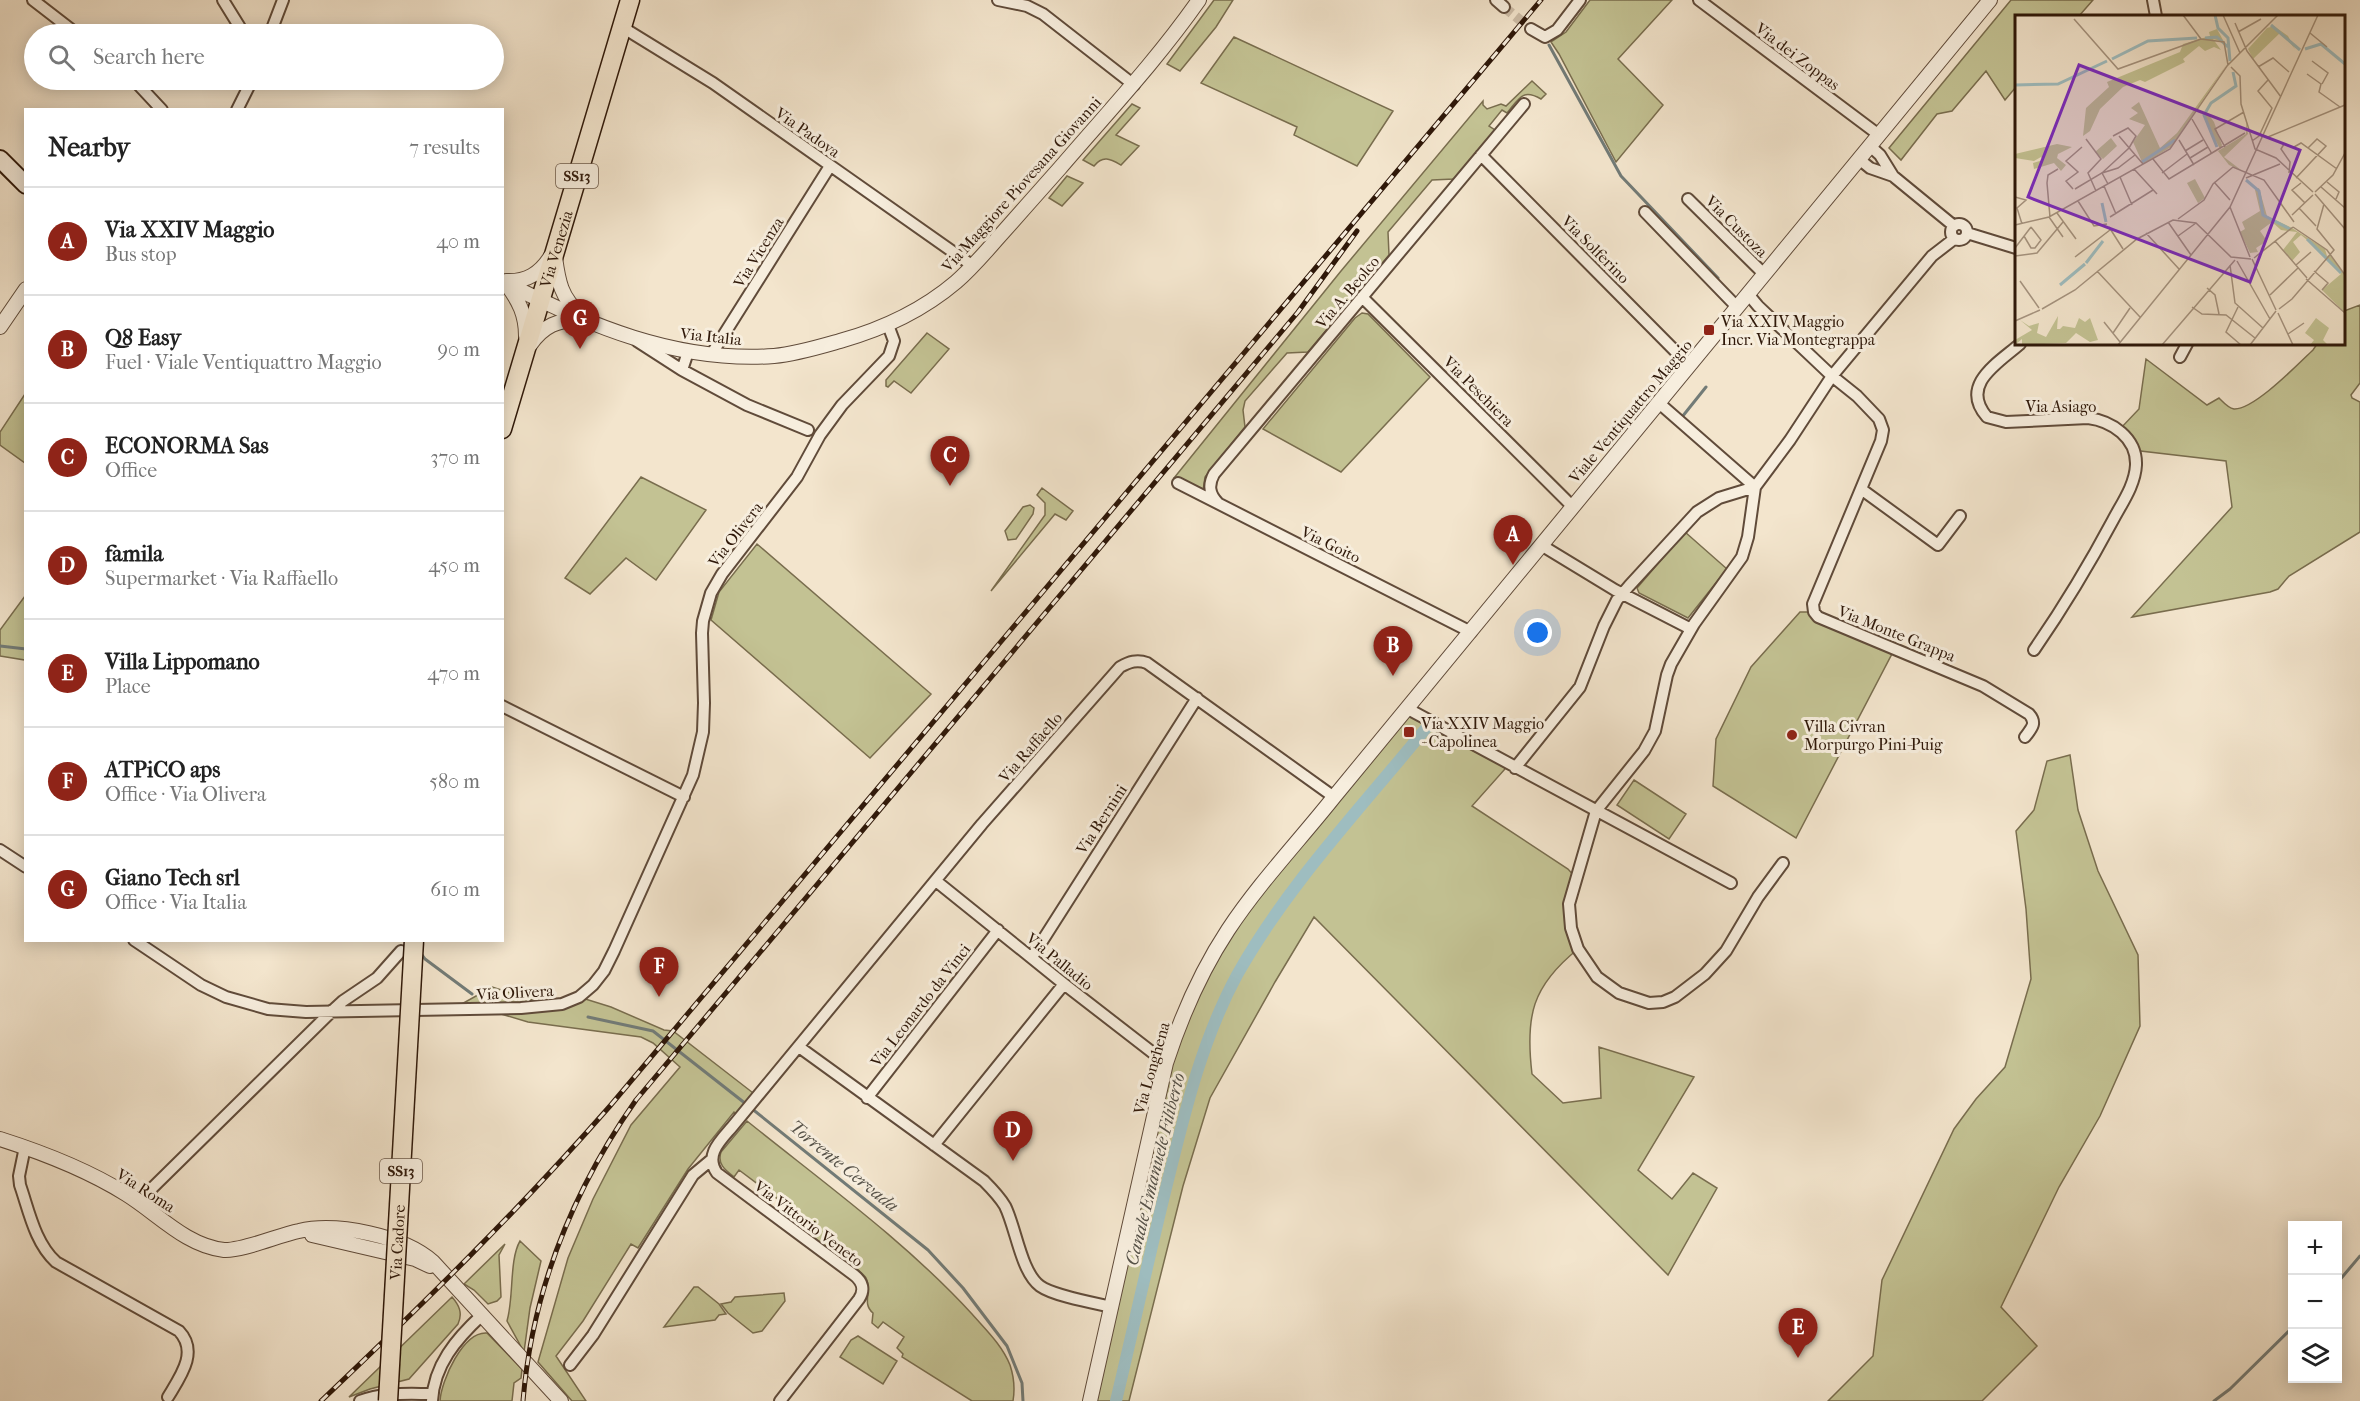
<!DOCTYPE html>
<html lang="en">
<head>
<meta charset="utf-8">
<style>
	:root { --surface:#fff; --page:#f6f6f6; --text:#222; --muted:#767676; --line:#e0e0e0; --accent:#8f2418 }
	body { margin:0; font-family:"IM FELL French Canon",serif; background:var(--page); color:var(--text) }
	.controls { position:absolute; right:18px; bottom:18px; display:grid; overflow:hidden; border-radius:0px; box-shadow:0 3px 15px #0003 }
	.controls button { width:54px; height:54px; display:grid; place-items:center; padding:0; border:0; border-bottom:2px solid var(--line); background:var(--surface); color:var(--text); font:30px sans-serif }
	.you { position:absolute; left:1538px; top:633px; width:21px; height:21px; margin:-15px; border:4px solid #fff; border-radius:50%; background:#1a73e8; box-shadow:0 0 0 9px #1a73e833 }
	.badge { display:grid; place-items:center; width:39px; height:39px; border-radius:50%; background:var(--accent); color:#fff; font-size:20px; font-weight:700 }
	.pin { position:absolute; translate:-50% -50px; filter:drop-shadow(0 2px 3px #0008) }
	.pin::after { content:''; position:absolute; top:32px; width:21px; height:18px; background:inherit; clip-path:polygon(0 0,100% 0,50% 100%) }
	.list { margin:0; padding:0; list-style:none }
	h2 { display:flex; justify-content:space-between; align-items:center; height:78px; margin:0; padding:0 24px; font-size:26px }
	h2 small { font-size:20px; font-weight:400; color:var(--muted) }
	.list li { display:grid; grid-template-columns:39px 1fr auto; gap:18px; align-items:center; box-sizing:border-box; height:108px; padding:0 24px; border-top:2px solid var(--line) }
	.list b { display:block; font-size:22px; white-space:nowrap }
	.list p { margin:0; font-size:20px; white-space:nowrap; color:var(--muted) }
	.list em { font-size:20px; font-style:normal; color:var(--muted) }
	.icon { flex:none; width:33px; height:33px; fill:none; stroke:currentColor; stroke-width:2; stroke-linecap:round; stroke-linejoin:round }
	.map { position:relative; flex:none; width:2360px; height:1401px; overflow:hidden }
	.search { position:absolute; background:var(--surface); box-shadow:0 3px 15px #0003; left:24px; top:24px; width:480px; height:66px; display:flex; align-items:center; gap:15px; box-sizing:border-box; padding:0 21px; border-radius:33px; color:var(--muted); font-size:22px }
	.panel { position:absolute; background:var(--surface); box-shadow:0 3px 15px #0003; left:24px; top:108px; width:480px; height:834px; border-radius:0px }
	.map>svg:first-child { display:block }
	.green { fill:#c3c293; stroke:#796d4e; stroke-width:1.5 }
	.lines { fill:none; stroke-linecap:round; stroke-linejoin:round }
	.stream { stroke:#727b77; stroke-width:3 }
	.canal { stroke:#9ebdc0; stroke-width:12 }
	.minor-tunnel { stroke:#ccbca6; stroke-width:10; stroke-dasharray:10 5; stroke-linecap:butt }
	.minor-casing { stroke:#604b3a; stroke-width:14 }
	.tertiary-casing { stroke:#604b3a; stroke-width:16 }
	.secondary-casing { stroke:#2f1809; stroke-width:20 }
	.primary-casing { stroke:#2f1809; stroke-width:21 }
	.minor { stroke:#f7eede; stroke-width:10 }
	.tertiary { stroke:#f7eede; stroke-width:14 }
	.secondary { stroke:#f7eede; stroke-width:16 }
	.primary { stroke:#f3e5cd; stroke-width:18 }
	.rail-casing { stroke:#2f1809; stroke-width:5 }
	.rail { stroke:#f7eede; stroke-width:3; stroke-dasharray:9; stroke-linecap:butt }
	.primary-bridge-casing { stroke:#2f1809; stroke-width:21; stroke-linecap:butt }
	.primary-bridge { stroke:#f3e5cd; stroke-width:18 }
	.poi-dot { fill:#8f2418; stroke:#f7eede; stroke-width:2 }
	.labels { text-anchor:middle; stroke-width:6; stroke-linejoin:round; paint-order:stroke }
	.shield { fill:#f7eede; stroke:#6b5849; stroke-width:1.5 }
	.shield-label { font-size:15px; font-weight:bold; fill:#2f1809 }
	.street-label { font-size:16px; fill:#2f1809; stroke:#f7eede }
	.poi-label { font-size:16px; fill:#2f1809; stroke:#f7eede; text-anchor:start }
	.water-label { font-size:18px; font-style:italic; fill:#565249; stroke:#f7eede }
	.inset-river { fill:none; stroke:#9ebdc0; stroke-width:3 }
	.inset-road { fill:none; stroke:#a5937f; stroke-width:1.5 }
	.view { fill:#7b2cbf; fill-opacity:0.15; stroke:#7b2cbf; stroke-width:3 }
	.inset-edge { fill:none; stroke:#2f1809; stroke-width:3 }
</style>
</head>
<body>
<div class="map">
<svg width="2360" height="1401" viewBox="0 0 2360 1401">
	<rect width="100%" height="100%" fill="#f3e5cd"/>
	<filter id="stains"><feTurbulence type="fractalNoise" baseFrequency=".00333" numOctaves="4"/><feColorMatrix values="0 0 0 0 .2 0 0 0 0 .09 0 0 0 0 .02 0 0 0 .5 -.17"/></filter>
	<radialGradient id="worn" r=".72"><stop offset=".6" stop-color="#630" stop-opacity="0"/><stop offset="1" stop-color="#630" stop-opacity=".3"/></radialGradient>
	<!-- green -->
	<path class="green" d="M1214,0H1233L1216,27L1180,71L1167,64Z
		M1590,0H1672L1618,59L1663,105L1616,162L1559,54L1551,42L1566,32Z
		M2011,0H2093L2079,16H2016V87L2005,100L1986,71L1952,111L1937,114L1901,160L1889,148Z
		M1234,37L1393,111L1357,166L1294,135L1297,127L1201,83Z
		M1532,81L1546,94L1541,99C1522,88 1519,99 1507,113L1502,110L1489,126L1495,130L1454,179L1432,180L1388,232L1389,255L1308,352L1287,353L1245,401L1243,410L1245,427L1205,477L1203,491H1200L1174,478L1341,271L1483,101V105L1487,109L1501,104L1506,106Z
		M1132,104L1140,108L1116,135L1139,146L1121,165C1110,159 1103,155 1094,166L1083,160Z
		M1067,176L1083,183L1062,206L1049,198Z
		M2360,305V383L2351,395L2352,398L2360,402V532L2289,576L2278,589L2270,592L2132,617L2232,507L2226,461L2132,450L2119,430L2139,409L2146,359L2207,405L2219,398C2223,402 2228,408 2234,409C2254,410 2298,364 2313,350L2317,344H2344V311Z
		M1362,313L1368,314L1430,377L1341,472L1263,429L1355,318Z
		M927,333L949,349L911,393L894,381L888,387L886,386V380Z
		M25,394V463L0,445V432Z
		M641,477L706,510L656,580L626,558L590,594L565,578Z
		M1042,488L1073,511L1066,520L1055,514L991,591L1045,515V503L1037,495Z
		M1030,505L1034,508L1033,514L1016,539L1008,540L1005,531L1023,507Z
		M1685,532L1727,569L1688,618L1639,593L1637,588Z
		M757,544L931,694L870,758L711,620L719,592Z
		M25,596V660L0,656V630Z
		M1800,612H1814L1895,648L1796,838L1713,786L1716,739L1751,667Z
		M1408,709L1428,719L1432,729L1504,767L1505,769L1472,806L1568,869L1576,878L1569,904L1578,949C1532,986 1525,1016 1532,1074L1563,1103L1601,1098L1599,1047L1694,1077L1638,1170L1672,1199L1693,1173L1717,1188L1668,1275L1314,917L1275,982L1210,1098L1183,1186L1129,1401H1091L1161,1083L1216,948Z
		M2070,755L2078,810L2098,871L2138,955L2140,1026L2100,1116L2059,1187L2001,1307L2037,1346L1982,1401H1828L1873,1356L1882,1280L1954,1129L1976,1099L2005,1067L2031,979L2026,909L2016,831L2034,810L2047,761Z
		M1634,780L1686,814L1669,839L1617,805Z
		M492,987L552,1006L579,997L611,1007L664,1030L673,1031L757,1096L740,1117L734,1112L688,1169L638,1248L631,1244L583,1321L556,1356L586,1401H572L538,1362L568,1258L593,1199L631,1125L680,1067L653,1043L641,1037L528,1022L481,1008L451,1010Z
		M747,1121C824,1183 905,1241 972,1314C986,1330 1002,1345 1010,1365C1014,1377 1015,1389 1013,1401H972L902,1357L903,1354L897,1348L904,1337L883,1322L878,1328L872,1323L873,1313C861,1303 873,1291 866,1278C859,1267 824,1246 812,1237L811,1224L739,1170L734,1177C725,1170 717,1164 721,1152Z
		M520,1241L541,1261L530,1308L524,1352L507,1321C514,1298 509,1260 520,1241Z
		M505,1244L499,1255L501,1297L497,1301L488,1304L474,1290L464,1284Z
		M694,1287H698L719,1304L726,1314L719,1315L715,1320L664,1327Z
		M784,1293L785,1301L762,1331L753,1333L728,1313L721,1304L731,1302L735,1297Z
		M452,1297C459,1305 463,1313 458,1324L409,1379L370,1389L349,1397Z
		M487,1333L522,1369L521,1378L514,1383L512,1401H440C441,1381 463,1331 487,1333Z
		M858,1336L897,1361L883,1384L840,1357L851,1340Z"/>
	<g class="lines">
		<!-- stream -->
		<path class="stream" d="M1549,45L1621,176L1718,278
			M1682,417L1706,387
			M0,646L26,649
			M420,952L425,959L472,994
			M588,1017L653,1031L746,1104
			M751,1108L928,1250L963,1288L1007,1346L1022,1383L1023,1401
			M2338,1282L2360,1256
			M2214,1401L2230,1389L2292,1328"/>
		<!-- canal -->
		<path class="canal" d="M1116,1401C1134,1326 1150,1251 1169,1176C1186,1107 1203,1038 1237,975C1288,884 1362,807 1427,727"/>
		<!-- minor-tunnel -->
		<path class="minor-tunnel" d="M1504,7L1531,29"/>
		<!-- minor casing -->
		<g class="minor-casing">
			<path id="minor" d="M33,0L77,34
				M223,0L244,34
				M998,0L1027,6L1043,14L1134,85
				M1496,0L1504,7
				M1699,0L1879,135
				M2153,0L2156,16
				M622,27L713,83L973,266
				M1531,29L1545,37L1557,30L1580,0
				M270,34L283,0
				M134,80L162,110
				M237,110L252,80
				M1870,146L1880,155L1893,176
				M1481,155L1689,365
				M1859,159L1870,168L1893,176L1954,226
				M1688,199L1764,274
				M1645,212L1737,307
				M1951 232a8 8 0 1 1 16 0a8 8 0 1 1-16 0Z
				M1967,233L2016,248
				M1748,294L1758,306L1832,376L1857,396L1879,419L1883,430L1881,441L1813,604L1814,612L1818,617L1983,686L2029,714C2037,723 2032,728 2025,737
				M1362,297L1573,507
				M637,341L682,370
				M2020,344C1998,363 1959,385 1987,417L2006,422L2088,418C2112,421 2137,438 2136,465C2135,485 2122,503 2113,520C2089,565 2063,608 2034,650
				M688,352L682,370L747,405L808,430
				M711,355L830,166
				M2180,357L2187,344
				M1178,483L1471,632
				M1861,489L1938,545L1960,516
				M1218,503C1209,494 1208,485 1214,474L1524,104
				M1541,545L1615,590L1691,629
				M502,706L684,797
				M1408,709L1731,883
				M1515,768L1580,687L1604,626L1617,600L1629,586L1697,512L1719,498L1755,487L1659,403
				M0,850L26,867
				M1783,863L1758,897L1726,951L1705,974L1675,997L1663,1002L1649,1003L1619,993L1597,977L1578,949L1571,928L1569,904L1596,811L1644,751L1655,731L1667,675L1671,664L1694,624L1742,557L1748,537L1755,487L1790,440L1832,376L1932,256L1954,239
				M936,881L1064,984L1166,1063
				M134,940L201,985L226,997L268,1009L306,1012L521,1008L562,1004L579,997L593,985L604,971L614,951L693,775L703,732L704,703L702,633L703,621L711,593L722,574L797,477L820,435L842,405L889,356L894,341L888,325
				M1032,957L1197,698
				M799,1047L984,1181C992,1189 999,1196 1005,1206C1016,1228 1021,1272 1040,1286C1054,1296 1094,1303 1112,1307
				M867,1098L998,930
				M934,1145L1064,984
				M25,1147L19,1176L20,1185C29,1211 35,1243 56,1262L179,1331C199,1352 180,1377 168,1397
				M138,1202L331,1012L343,1001L377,978L401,951
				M570,1365L593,1335L693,1175L711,1160
				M360,1401C383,1392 408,1394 432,1394
				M432,1401C434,1365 456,1339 482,1315
				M780,1401L859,1299C865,1290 863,1282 854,1275L717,1173C704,1155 721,1140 732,1127L982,824L1120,667C1129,662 1137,659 1147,663L1334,797"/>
		</g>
		<!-- tertiary casing -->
		<g class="tertiary-casing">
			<path id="tertiary" d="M555,257C558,280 561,299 581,314
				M502,281C587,325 677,363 774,356C796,354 819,347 840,341C883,329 923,310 956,282C971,269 984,254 997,239C1018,215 1039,192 1060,168C1108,112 1157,60 1199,0
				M506,281C526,282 540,274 551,256
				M507,285C519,301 526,315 526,336
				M0,327L26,289
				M530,345C543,326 558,319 582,320
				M0,1139C44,1153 86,1169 126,1194C157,1213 186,1246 224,1250C243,1251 279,1235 299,1231C337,1222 404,1236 433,1262L561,1401
				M312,1235L415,1259L430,1266
				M1090,1401L1166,1063C1181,1017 1201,971 1228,930C1259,883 1299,841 1334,797L1990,0"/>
		</g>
		<!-- secondary casing -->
		<g class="secondary-casing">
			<path id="secondary" d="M0,159L26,185"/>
		</g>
		<!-- primary casing -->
		<g class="primary-casing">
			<g id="primary">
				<path id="s1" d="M502,429L630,0"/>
			</g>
		</g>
		<!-- minor -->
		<use href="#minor" class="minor"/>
		<!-- tertiary -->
		<use href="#tertiary" class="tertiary"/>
		<!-- secondary -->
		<use href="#secondary" class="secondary"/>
		<!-- primary -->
		<use href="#primary" class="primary"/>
		<!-- rail casing -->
		<g class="rail-casing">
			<path id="rail" d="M321,1401C422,1305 518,1211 610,1106L1541,0
				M523,1401C532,1292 573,1190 636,1100L1298,312L1357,231"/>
		</g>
		<!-- rail -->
		<use href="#rail" class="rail"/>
		<!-- primary-bridge casing -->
		<g class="primary-bridge-casing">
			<g id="primary-bridge">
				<path id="s2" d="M388,1401L414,940"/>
			</g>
		</g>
		<!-- primary-bridge -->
		<use href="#primary-bridge" class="primary-bridge"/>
	</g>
	<!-- markers -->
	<g class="poi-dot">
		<rect x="1703" y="324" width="12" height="12" rx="3"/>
		<rect x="1403" y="726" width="12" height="12" rx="3"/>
		<circle cx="1792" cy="735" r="6"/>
	</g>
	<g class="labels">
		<!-- shield labels -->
		<g class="shield">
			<rect x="556" y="164" width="42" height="24" rx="4.5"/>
			<rect x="380" y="1159" width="42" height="24" rx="4.5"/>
		</g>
		<g class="shield-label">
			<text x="577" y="181">SS13</text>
			<text x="401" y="1176">SS13</text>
		</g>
		<!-- street labels -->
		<g class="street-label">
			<text transform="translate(1798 56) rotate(37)" y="6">Via dei Zoppas</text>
			<text transform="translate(808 132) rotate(35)" y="6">Via Padova</text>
			<text transform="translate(1021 184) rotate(-48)" y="6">Via Maggiore Piovesana Giovanni</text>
			<text transform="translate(1737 226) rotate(45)" y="6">Via Custoza</text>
			<text dy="6" stroke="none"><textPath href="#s1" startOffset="188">Via Venezia</textPath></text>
			<text transform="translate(1596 249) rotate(45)" y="6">Via Solferino</text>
			<text transform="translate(758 252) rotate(-58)" y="6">Via Vicenza</text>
			<text transform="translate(1347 292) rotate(-50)" y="6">Via A. Beolco</text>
			<text transform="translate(711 336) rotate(6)" y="6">Via Italia</text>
			<text transform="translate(1479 391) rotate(45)" y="6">Via Peschiera</text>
			<text x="2061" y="412">Via Asiago</text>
			<text transform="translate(1630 411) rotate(-50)" y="6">Viale Ventiquattro Maggio</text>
			<text transform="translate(735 534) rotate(-52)" y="6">Via Olivera</text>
			<text transform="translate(1331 544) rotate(26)" y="6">Via Goito</text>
			<text transform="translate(1897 633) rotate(22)" y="6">Via Monte Grappa</text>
			<text transform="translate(1030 747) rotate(-49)" y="6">Via Raffaello</text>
			<text transform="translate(1101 819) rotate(-57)" y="6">Via Bernini</text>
			<text transform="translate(1060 961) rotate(39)" y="6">Via Palladio</text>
			<text transform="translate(515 992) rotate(-3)" y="6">Via Olivera</text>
			<text transform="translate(920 1005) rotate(-52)" y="6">Via Leonardo da Vinci</text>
			<text transform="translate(1151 1068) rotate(-74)" y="6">Via Longhena</text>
			<text transform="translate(146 1190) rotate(33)" y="6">Via Roma</text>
			<text transform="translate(809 1223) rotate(37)" y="6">Via Vittorio Veneto</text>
			<text dy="6" stroke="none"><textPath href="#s2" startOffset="159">Via Cadore</textPath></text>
		</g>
		<!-- poi labels -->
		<g class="poi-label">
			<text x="1721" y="327">Via XXIV Maggio<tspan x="1721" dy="18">Incr. Via Montegrappa</tspan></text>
			<text x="1421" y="729">Via XXIV Maggio<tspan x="1421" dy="18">- Capolinea</tspan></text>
			<text x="1804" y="732">Villa Civran<tspan x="1804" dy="18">Morpurgo Pini-Puig</tspan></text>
		</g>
		<!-- water labels -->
		<g class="water-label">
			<text transform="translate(844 1166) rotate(39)" y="6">Torrente Cervada</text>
			<text transform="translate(1155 1169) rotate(-76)" y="6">Canale Emanuele Filiberto</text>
		</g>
	</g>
	<!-- overview -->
	<g transform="translate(2015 15)">
		<rect width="330" height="330" fill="#f3e5cd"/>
		<path d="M259,11L273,21L280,34L266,17L238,44L233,34L252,13ZM202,14L209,27L198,24L206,35L199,32L190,36L184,31L168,44L170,47L130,67L125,65L108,72L85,94L75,116L68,121L71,93L94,72L92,67L165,37L168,29L195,21L194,17ZM212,49L156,132L128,149L118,127L130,110L114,104L123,98L116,93L124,87L145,133L162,118ZM191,96L199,107L207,130L205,134L190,105ZM231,105L233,119L209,142L226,155L214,150L203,136L231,119ZM96,123L102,131L88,144L80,137ZM42,129L57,132L43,139L42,143L51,150L46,156L39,148L19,154L18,148L28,145L26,142L19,146L0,143V139ZM180,164L190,183L183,188L172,168ZM244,173L252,201L277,213L310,234L312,241L315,240L330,260V298L307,275L326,259L307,237L286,220L278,227L285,237L277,246L268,235L282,217L266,215L257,207L245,216L252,226L241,233L243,237L235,238L225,217L230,214L227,207L245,196L240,175ZM43,301L42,314H45L48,311L60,313L64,303L70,307L75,303L83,325L75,327L61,318L51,328L7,330V324L0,330V325L17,315L5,305L14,311L24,308L22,318L31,322ZM301,303L314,313L308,325L313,330H295L299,325L290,318Z" fill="#c3c293"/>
		<path class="inset-river" d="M200,0L203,13L213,23L215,46M256,10L285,35M190,23L202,22L213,32M290,34L306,29L330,49M97,44L133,26L182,23M0,70L43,69L92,46M202,132L189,100L196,88L221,71L218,57M127,147L160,125M231,165L244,176L248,200L275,214M87,188L91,207M292,224L326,258M71,248L88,226M45,270L70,249"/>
		<path class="inset-road" d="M168,0L186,24L209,27L213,50M208,0L225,38M59,4L103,54L186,24M220,8L232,36L266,82M223,17L246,4M295,18L312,32M297,46L313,58L307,69M216,52L225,61L226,89L240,134L261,143L298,177M243,52L258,43L274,57M292,59L306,69L304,77L325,92M177,104L197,139M244,120L253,122L330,90M104,121L128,149M71,124L86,144L73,158L81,176M164,125L179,150M237,126L244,121L257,93L243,76L253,65M269,129L266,134L275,147L274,158M210,132L200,114L229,97M279,132L286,128L322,154M170,136L188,125M175,143L193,132M138,144L154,164L230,118M119,154L142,179M147,158L172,139M105,162L117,190M231,163L265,149M281,163L311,131L302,124L293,133M199,167L215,185M312,167L324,177L321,184M286,168L277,175L290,188M93,169L87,158L103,153L120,140M89,171L101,199M306,172L330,193M58,174L51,166L63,157L51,146L67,132M60,174L87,158L114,133L121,121L113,113L98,121M300,177L318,160L330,138M300,179L330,214M0,182L11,185L2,193L7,209M63,186L79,211L92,209M215,192L235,242M284,193L301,211M42,198L61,224M277,200L298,180M34,202L48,222M35,202L32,168L33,160L43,154M95,202L138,175M163,204L189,185L198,169L218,152L249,165L279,207M153,207L176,240M0,210L34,202L155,134L212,51L263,0M94,212L108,234M278,212L312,235L330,260M131,218L164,254M9,221L16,233H20L26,225L16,212M163,221L181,208M260,226L292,263M0,233L16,212M0,241L22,238L48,207M60,242L95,215M239,243L278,212M237,244L261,295M222,246L255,304M215,250L220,288L248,313M281,250L296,237M82,256L125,302M299,256L313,268L307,275M291,264L330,298M5,266L24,293M192,273L200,280L204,299M255,280L283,253M177,292L187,299L211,300L240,323M223,292L211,317L226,330M27,294L60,275L122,224L158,205L181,208L216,242L236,244M264,294L277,284L319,235L302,214L309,189M263,298L278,330M0,306L25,295M89,307L105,327M98,318L115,293M273,319L289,308M103,330L215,192L303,0M147,330L220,245M235,330L261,296"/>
		<path class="view" d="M64,50L285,135L235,267L13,182Z"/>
		<rect width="330" height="330" class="inset-edge"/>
	</g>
	<rect width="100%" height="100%" filter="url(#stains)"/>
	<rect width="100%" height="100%" fill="url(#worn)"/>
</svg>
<div class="controls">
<button>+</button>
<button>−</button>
<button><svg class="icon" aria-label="layers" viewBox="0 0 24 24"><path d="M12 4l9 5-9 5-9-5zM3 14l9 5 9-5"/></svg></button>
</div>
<div class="you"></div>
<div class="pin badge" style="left:1513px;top:565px">A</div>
<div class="pin badge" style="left:1393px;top:676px">B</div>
<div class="pin badge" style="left:950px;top:486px">C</div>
<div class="pin badge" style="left:1013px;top:1161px">D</div>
<div class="pin badge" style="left:1798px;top:1358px">E</div>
<div class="pin badge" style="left:659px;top:997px">F</div>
<div class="pin badge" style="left:580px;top:349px">G</div>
<div class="search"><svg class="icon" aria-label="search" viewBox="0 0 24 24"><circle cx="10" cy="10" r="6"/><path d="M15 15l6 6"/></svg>Search here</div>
<section class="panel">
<h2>Nearby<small>7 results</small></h2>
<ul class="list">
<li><span class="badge">A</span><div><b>Via XXIV Maggio</b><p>Bus stop</p></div><em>40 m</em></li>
<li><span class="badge">B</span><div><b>Q8 Easy</b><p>Fuel · Viale Ventiquattro Maggio</p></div><em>90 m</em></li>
<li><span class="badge">C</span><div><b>ECONORMA Sas</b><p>Office</p></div><em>370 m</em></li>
<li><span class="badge">D</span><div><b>famila</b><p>Supermarket · Via Raffaello</p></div><em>450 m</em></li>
<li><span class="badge">E</span><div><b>Villa Lippomano</b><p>Place</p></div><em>470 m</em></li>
<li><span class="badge">F</span><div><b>ATPiCO aps</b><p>Office · Via Olivera</p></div><em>580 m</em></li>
<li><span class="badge">G</span><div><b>Giano Tech srl</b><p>Office · Via Italia</p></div><em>610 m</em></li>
</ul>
</section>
</div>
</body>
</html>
